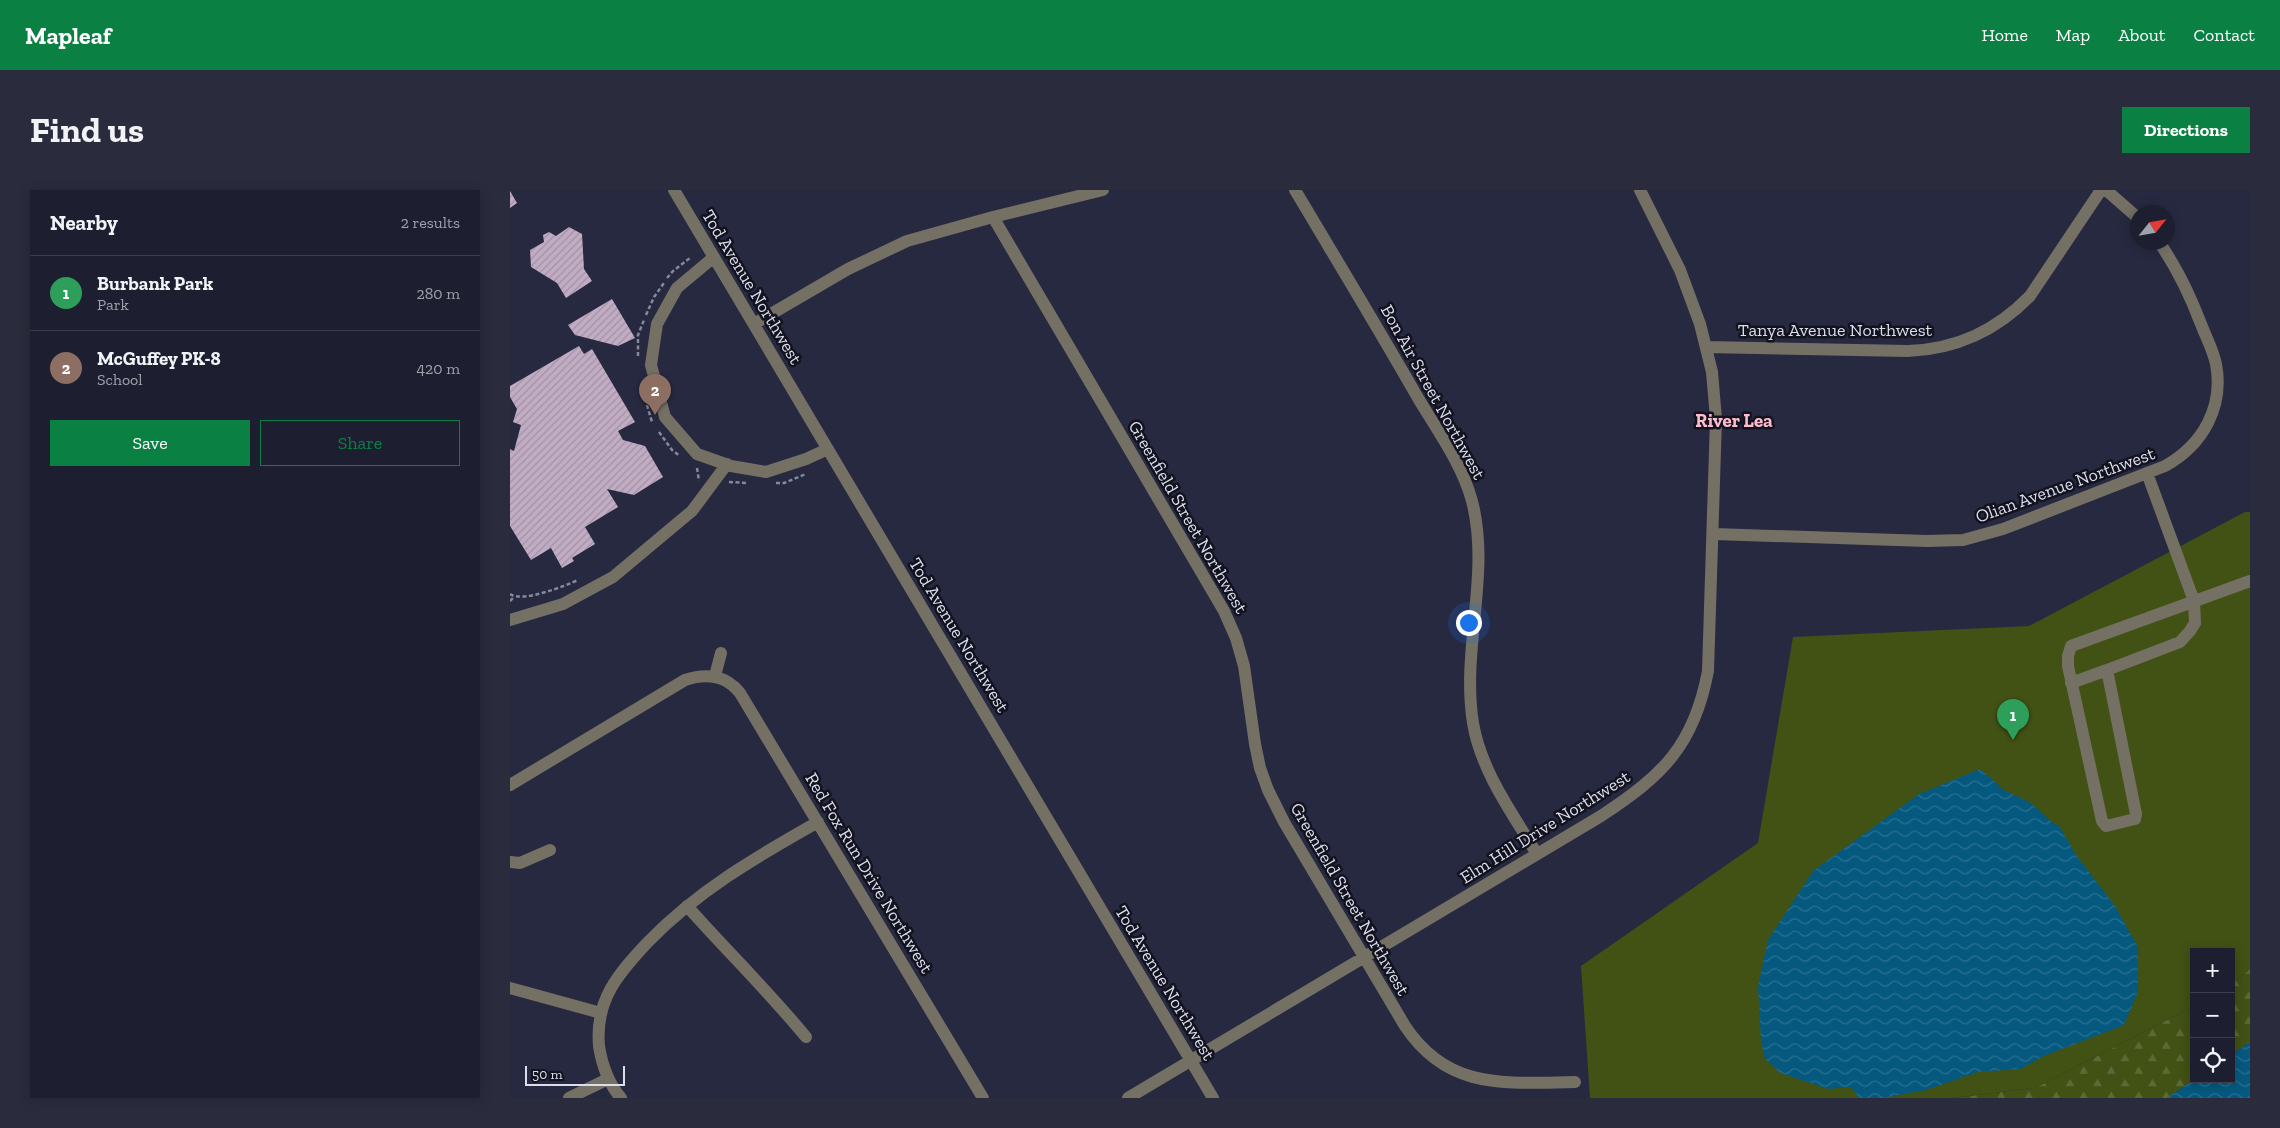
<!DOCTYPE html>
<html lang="en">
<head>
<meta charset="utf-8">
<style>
	:root { --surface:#1d1f31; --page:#2a2c3d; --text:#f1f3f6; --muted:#a0a2ab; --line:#3b3d4d; --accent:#0b8043 }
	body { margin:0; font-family:"Zilla Slab",serif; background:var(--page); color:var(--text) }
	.controls { position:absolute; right:15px; bottom:15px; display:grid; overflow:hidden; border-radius:0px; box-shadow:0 2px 12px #0003 }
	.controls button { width:45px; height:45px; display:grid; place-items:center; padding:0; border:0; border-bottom:1px solid var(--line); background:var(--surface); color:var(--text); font:25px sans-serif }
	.compass { position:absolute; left:1620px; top:15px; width:45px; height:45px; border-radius:50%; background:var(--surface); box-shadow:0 2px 12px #0003; rotate:59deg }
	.scale { position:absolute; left:15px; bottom:12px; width:100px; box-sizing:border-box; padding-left:5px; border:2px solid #dbdded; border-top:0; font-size:14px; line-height:18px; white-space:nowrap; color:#dbdded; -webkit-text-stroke:4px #12131e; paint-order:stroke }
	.you { position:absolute; left:958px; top:432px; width:18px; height:18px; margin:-12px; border:4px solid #fff; border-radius:50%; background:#1a73e8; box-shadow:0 0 0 8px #1a73e833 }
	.badge { display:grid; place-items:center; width:32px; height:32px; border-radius:50%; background:var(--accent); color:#fff; font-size:16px; font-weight:700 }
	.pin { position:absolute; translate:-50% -41px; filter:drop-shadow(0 1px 2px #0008) }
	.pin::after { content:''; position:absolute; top:26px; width:18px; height:15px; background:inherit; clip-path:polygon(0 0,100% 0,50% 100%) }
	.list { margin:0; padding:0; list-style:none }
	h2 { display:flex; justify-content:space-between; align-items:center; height:65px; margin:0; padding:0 20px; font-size:21px }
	h2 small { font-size:16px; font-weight:400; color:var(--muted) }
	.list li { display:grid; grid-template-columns:32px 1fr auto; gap:15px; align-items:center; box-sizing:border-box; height:75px; padding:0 20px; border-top:1px solid var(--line) }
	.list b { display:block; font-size:19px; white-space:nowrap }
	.list p { margin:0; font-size:16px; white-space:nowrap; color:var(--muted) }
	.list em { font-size:16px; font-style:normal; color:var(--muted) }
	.actions { display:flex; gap:10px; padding:15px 20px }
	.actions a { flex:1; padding:11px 0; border:1px solid var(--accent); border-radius:0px; text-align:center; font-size:18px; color:var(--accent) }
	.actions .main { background:var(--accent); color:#fff }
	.icon { flex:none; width:28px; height:28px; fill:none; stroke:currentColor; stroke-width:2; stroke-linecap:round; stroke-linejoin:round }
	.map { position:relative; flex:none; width:1740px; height:908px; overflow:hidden; border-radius:0px }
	header { display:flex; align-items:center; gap:30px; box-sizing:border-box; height:70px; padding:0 25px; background:var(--accent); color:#fff }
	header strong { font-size:24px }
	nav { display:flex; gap:28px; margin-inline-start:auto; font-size:18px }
	.intro { display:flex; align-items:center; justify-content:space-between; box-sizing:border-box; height:120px; padding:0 30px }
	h1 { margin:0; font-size:35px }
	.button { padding:12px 22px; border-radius:0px; background:var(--accent); color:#fff; font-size:18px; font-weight:700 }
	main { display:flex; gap:30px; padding:0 30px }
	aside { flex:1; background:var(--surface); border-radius:0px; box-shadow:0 2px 12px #0003 }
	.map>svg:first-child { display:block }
	.forest { fill:url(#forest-firs) }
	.park { fill:#425114 }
	.water { fill:url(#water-waves) }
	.building { fill:url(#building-hatch) }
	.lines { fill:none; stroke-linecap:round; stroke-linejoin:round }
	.path { stroke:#86889b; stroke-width:2.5; stroke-dasharray:4 2.5; stroke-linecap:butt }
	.minor { stroke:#757064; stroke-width:12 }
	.labels { text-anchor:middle; stroke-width:5; stroke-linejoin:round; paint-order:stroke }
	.street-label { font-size:18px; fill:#dbdded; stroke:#12131e }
	.neighbourhood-label { font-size:19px; font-weight:bold; fill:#ffbccf; stroke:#12131e }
</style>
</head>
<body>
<header>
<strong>Mapleaf</strong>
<nav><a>Home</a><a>Map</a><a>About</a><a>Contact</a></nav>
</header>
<div class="intro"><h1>Find us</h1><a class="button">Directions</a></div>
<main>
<aside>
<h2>Nearby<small>2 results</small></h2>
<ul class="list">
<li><span class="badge" style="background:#2e9e5b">1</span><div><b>Burbank Park</b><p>Park</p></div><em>280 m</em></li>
<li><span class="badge" style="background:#8d6e63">2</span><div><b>McGuffey PK-8</b><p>School</p></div><em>420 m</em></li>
</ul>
<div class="actions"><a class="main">Save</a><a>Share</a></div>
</aside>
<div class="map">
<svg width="1740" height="908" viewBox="0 0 1740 908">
	<defs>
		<pattern id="forest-firs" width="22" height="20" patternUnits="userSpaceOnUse" patternTransform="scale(1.25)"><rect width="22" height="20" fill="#425114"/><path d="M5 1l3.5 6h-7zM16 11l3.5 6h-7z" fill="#5d6a36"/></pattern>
		<pattern id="water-waves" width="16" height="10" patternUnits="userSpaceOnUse" patternTransform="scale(1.25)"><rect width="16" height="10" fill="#05597f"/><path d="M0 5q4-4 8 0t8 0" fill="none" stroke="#297091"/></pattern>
		<pattern id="building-hatch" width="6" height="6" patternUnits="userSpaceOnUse" patternTransform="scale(1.25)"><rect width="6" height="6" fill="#c1acc4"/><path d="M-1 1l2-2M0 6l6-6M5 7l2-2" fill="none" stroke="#a192a5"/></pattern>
	</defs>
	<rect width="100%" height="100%" fill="#272941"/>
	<!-- forest -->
	<path class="forest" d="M1740,779V852L1721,865V795Z
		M1684,816L1685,889L1657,908H1442L1525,898Z"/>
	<!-- park -->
	<path class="park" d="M1735,322H1740V779L1721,795V762H1684V816L1525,898L1442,908H1080L1071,776L1248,653L1283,447L1519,436Z"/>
	<!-- water -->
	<path class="water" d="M1470,579L1494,600L1521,613L1539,630L1550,637L1566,665L1605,716L1628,757V802L1614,835L1534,866L1510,879L1468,882L1416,900L1373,908H1349L1341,897L1318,899L1271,883L1255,869L1251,850L1248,796L1258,750L1303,681L1409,604Z
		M1740,852V908H1657L1685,889H1721V865Z"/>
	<!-- building -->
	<path class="building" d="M0,1L7,13L0,18Z
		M59,37L72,44L74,79L82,91L56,108L47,93L21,77L20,60L34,52L33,45L39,42L46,46Z
		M102,109L125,148L108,156L65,145L58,135Z
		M69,156L74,164L82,159L125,232L108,241L113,250L135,256L153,287L124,305L97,299L108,317L75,337L85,354L62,368L64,371L52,378L41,358L21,370L0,336V259L4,261L11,235L3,232L7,219L0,207V196Z"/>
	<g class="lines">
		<!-- path -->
		<path class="path" d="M157,88L163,81L180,68
			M136,125L144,107L154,93
			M128,166V145L134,130
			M137,215L142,232
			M149,242L162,260L170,266
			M187,278L189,291
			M219,292L238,293
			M266,293H274L296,284
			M0,404C12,413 55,396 68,390
			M0,411L4,407"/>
		<!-- minor -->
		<path class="minor" d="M164,0L703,908
			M785,0C826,69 868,138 908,208C927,240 952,274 962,311C981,384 951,459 963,533C971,581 1002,623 1027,664
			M1596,0L1628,28
			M483,27L714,421L726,448L734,476L745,554L750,578L758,600L774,632L895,836C938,901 996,893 1065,892
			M204,67L167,98L147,134L141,175L155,227L187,264L221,276L256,282L296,269L318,259
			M244,134L338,79L397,51L483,27L593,0
			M1197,157L1398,161C1447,159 1486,141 1520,106L1591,0
			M1637,283L1684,411L1685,433L1680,441L1670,452L1597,480L1626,624L1625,629L1596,636L1592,631L1558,476V466L1561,456L1740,391
			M1204,344L1417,351L1453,350L1493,339L1655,276C1693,255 1714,217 1706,174C1703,160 1696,147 1691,134C1680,105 1667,78 1649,52
			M0,430L53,414L103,387L182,321L217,274
			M205,486L211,463
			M1561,493L1597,480
			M0,595L175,490C196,483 216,485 230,503L473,908
			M0,672L10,673L40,660
			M177,716C216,760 258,801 296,847
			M0,798L91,823
			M59,908L98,889
			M111,908C98,893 92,875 89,856C85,810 108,784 137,753C187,701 246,667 308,632
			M618,908L1091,626C1152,586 1184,556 1198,481L1206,229L1202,182L1190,134L1170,80L1130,0"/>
	</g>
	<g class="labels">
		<!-- street labels -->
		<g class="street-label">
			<text transform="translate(242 97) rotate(59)" y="6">Tod Avenue Northwest</text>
			<text x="1325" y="146">Tanya Avenue Northwest</text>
			<text transform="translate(923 202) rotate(61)" y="6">Bon Air Street Northwest</text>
			<text transform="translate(1555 295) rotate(-20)" y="6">Olian Avenue Northwest</text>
			<text transform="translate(678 327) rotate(60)" y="6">Greenfield Street Northwest</text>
			<text transform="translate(449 445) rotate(59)" y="6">Tod Avenue Northwest</text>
			<text transform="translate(1035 637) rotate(-32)" y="6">Elm Hill Drive Northwest</text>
			<text transform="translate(359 683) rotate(59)" y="6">Red Fox Run Drive Northwest</text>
			<text transform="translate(840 709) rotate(60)" y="6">Greenfield Street Northwest</text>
			<text transform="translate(655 793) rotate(59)" y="6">Tod Avenue Northwest</text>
		</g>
		<!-- neighbourhood labels -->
		<g class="neighbourhood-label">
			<text x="1224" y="237">River Lea</text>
		</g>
	</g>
</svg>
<div class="controls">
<button>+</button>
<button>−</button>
<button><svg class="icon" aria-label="locate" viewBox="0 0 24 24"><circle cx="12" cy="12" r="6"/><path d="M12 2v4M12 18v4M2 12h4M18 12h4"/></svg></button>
</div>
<svg class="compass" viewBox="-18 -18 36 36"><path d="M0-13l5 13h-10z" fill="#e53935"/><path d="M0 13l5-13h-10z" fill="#a0a2ab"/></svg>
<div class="scale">50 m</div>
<div class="you"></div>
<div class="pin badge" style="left:1503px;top:550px;background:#2e9e5b">1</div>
<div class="pin badge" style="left:145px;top:225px;background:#8d6e63">2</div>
</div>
</main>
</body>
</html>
